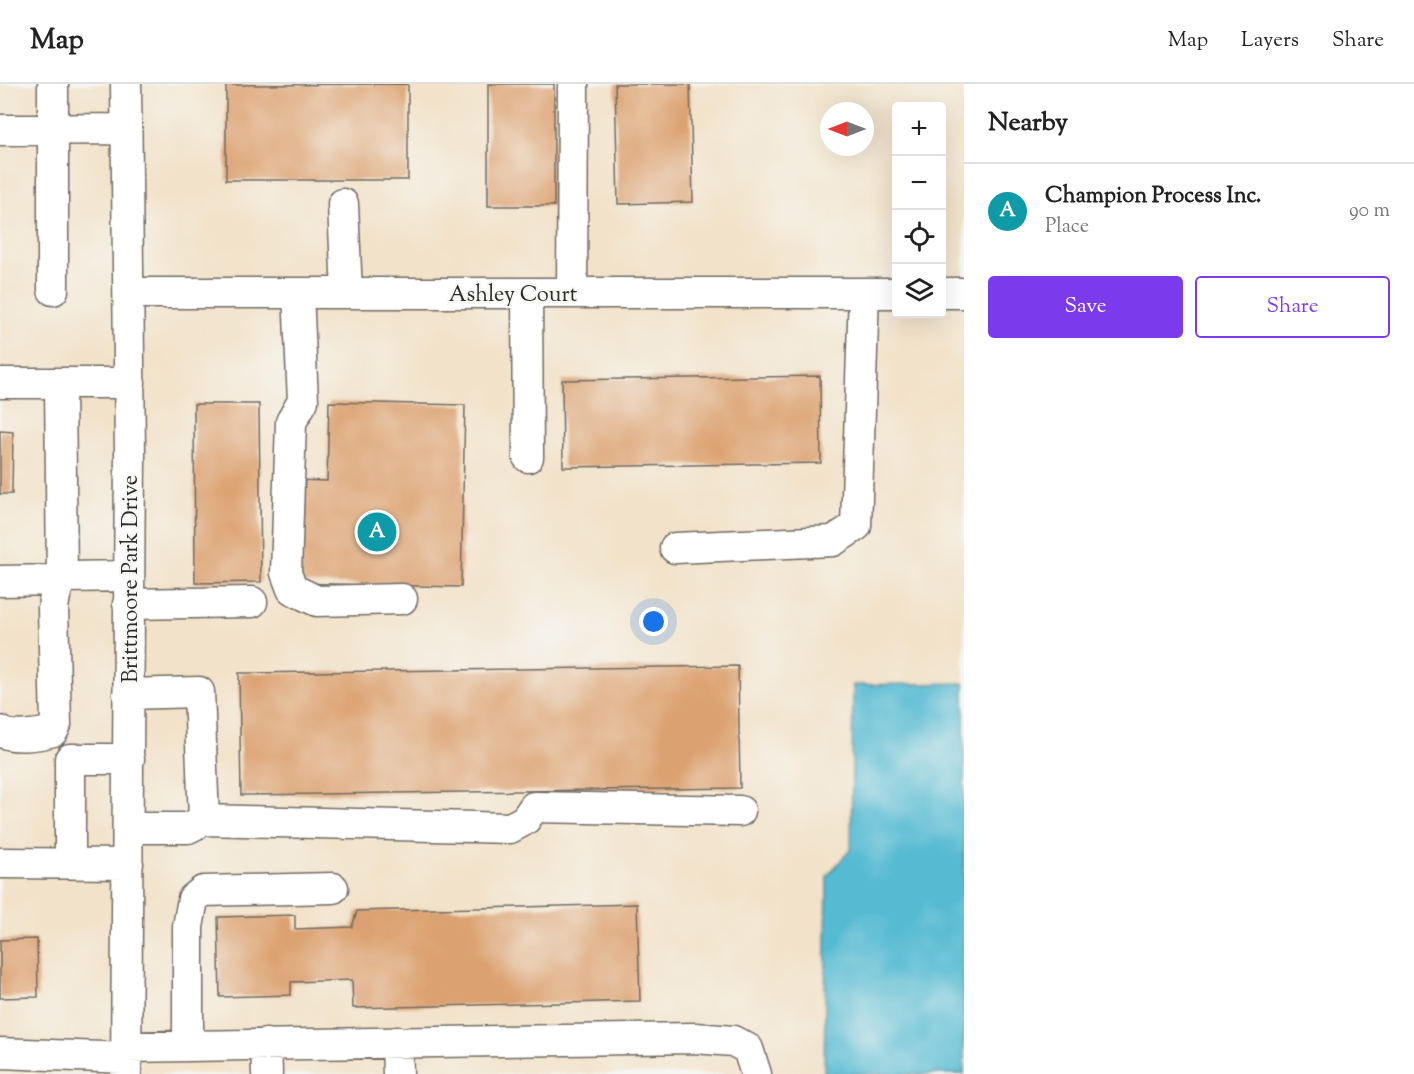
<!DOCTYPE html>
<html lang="en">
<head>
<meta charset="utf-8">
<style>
	:root { --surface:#fff; --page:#f6f6f6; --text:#222; --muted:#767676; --line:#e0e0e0; --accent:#7c3aed }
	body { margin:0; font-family:"Sorts Mill Goudy",serif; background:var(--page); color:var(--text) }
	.controls { position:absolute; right:18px; top:18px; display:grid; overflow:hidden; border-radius:6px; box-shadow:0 6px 24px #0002 }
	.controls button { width:54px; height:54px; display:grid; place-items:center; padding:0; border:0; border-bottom:2px solid var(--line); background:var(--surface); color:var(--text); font:30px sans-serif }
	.compass { position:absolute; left:820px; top:18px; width:54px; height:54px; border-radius:50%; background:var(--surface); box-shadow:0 6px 24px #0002; rotate:270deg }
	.you { position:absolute; left:654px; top:538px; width:21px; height:21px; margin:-15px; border:4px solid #fff; border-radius:50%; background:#1a73e8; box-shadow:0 0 0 9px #1a73e833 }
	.badge { display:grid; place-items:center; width:39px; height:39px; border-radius:50%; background:var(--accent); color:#fff; font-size:20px; font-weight:700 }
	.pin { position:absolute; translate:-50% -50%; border:3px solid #fff; box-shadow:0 2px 6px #0006 }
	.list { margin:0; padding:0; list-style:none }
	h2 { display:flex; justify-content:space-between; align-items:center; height:78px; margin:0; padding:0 24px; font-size:26px }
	h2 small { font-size:20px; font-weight:400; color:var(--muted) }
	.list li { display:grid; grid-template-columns:39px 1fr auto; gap:18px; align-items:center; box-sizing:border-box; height:96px; padding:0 24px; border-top:2px solid var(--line) }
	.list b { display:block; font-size:22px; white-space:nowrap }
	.list p { margin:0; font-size:20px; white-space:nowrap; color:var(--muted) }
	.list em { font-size:20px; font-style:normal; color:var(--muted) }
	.actions { display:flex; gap:12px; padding:18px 24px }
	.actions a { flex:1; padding:14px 0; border:2px solid var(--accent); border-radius:6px; text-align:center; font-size:21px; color:var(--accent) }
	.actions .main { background:var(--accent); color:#fff }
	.icon { flex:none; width:33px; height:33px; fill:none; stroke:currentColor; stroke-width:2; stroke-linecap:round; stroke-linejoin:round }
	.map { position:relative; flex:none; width:964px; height:990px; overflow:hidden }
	header { display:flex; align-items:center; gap:36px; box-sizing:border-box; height:84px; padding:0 30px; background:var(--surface); border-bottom:2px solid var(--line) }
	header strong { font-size:28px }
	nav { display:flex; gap:33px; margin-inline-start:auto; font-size:21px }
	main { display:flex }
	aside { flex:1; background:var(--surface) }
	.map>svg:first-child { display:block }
	.water { fill:#54bad2; stroke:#40727e; stroke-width:1.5 }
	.building { fill:#dca170 }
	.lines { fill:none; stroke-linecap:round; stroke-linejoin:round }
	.minor-casing { stroke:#716b62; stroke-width:33 }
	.minor { stroke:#fff; stroke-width:30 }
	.labels { text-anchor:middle; stroke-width:4.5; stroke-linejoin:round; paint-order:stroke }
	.street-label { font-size:22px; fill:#2b2b2b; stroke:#f6f6f2 }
</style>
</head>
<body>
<header>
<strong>Map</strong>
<nav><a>Map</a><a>Layers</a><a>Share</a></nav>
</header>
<main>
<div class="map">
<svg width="964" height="990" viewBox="0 0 964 990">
	<rect width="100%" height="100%" fill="#f6f6f2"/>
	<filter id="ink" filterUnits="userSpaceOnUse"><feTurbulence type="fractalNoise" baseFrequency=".0167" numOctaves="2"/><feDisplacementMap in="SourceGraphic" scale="12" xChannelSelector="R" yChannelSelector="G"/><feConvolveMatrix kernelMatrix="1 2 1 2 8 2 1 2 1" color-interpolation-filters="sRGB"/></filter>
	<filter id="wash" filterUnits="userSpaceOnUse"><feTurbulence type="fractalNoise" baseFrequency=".008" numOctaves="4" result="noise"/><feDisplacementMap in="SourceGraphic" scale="24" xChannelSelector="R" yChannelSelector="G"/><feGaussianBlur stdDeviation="1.35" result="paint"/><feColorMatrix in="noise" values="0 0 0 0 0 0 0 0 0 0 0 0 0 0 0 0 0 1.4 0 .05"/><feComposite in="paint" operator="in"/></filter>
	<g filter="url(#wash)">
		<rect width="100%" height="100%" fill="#f2e2c9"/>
		<!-- water -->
		<path class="water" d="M964,599V990H824L827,792L851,765L853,601Z"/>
		<g id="blocks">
			<!-- building -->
			<path class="building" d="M408,0V96H226V1Z
				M488,0H554V122H488Z
				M615,0H690L693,118L618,120Z
				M820,292L821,379L563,383L562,296Z
				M329,318L465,321L461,503L291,499L293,396L327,397Z
				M194,320H259L261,498L195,499Z
				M0,347L13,348L12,410H0Z
				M738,582L740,704L241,711L239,589Z
				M637,820L640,917L353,924L352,896L291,898V911L220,913L218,833L295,831V845L352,843L357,827Z
				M37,855L38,913L0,914V856Z"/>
		</g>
	</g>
	<g filter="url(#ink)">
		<use href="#blocks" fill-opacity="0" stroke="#716b62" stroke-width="1.5"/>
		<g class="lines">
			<!-- minor casing -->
			<g class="minor-casing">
				<path id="minor" d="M53,0V206
					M126,0L130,370L126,990
					M0,46L126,45
					M343,120L347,209
					M130,209H896
					M298,209L303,317L291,338L286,489L292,505L317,517L402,515
					M527,209L528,373
					M572,209L573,0
					M942,209H964
					M0,299H60
					M675,464L833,457L856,442L864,209
					M0,497L62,496L60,299H130
					M128,520L252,518
					M128,610L199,608L204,736L188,744H129
					M0,647C11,655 39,651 53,647L56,641L53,524C55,512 56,500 66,493L129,492
					M204,736L510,744L525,736L534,723L740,727
					M0,779L128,780
					M70,779V675H129
					M397,958L398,990
					M266,960L267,990
					M188,962V843L193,815L203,807L333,804
					M127,963L695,954L733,957L748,965L756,990
					M0,969L127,974"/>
			</g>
			<!-- minor -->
			<use href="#minor" class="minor"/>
		</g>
	</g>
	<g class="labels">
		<!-- street labels -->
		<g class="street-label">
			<text x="513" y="217">Ashley Court</text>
			<text transform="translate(129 495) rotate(-90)" y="8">Brittmoore Park Drive</text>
		</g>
	</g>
</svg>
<div class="controls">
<button>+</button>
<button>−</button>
<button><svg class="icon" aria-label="locate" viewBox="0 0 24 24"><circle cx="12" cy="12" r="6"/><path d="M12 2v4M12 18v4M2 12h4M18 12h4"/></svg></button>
<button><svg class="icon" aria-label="layers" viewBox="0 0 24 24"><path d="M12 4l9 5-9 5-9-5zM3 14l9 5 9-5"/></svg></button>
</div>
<svg class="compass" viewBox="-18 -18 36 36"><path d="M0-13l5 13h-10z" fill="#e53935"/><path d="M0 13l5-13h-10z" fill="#767676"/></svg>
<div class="you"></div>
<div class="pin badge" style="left:377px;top:448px;background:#0f9aa8">A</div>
</div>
<aside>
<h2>Nearby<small></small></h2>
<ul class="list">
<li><span class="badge" style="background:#0f9aa8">A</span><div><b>Champion Process Inc.</b><p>Place</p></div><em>90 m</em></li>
</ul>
<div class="actions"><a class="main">Save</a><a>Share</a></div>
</aside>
</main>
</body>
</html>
